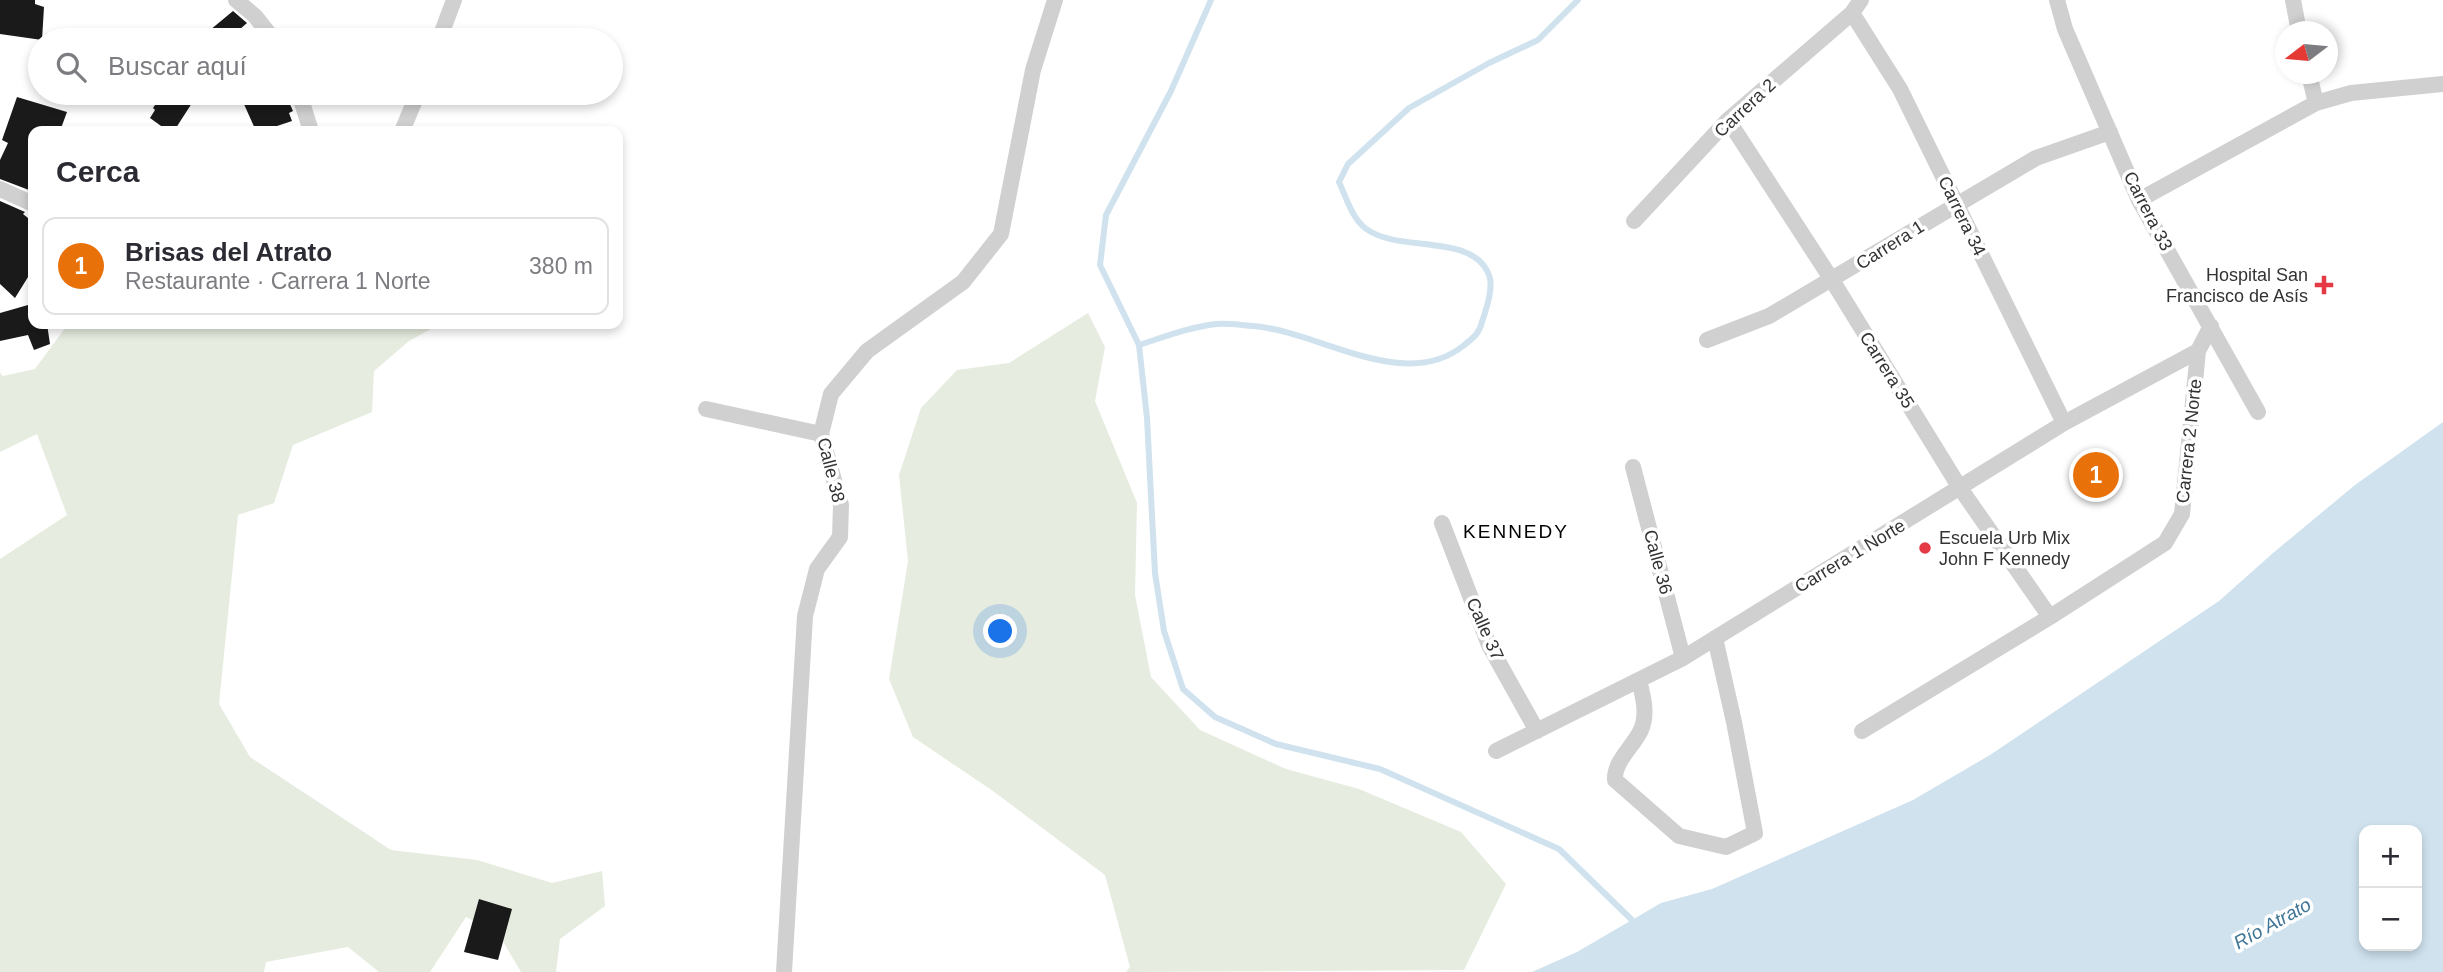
<!DOCTYPE html>
<html lang="es">
<head>
<meta charset="utf-8">
<style>
	:root { --surface:#fff; --page:#f2f2f3; --text:#2b2b33; --muted:#7c7c81; --line:#e1e1e2; --accent:#e63946 }
	body { margin:0; font-family:Arial,sans-serif; background:var(--page); color:var(--text) }
	.controls { position:absolute; right:21px; bottom:21px; display:grid; overflow:hidden; border-radius:14px; box-shadow:0 4px 10px #0003 }
	.controls button { width:63px; height:63px; display:grid; place-items:center; padding:0; border:0; border-bottom:2px solid var(--line); background:var(--surface); color:var(--text); font:35px sans-serif }
	.compass { position:absolute; left:2275px; top:21px; width:63px; height:63px; border-radius:50%; background:var(--surface); box-shadow:0 4px 10px #0003; rotate:254deg }
	.you { position:absolute; left:1001px; top:632px; width:24px; height:24px; margin:-18px; border:5px solid #fff; border-radius:50%; background:#1a73e8; box-shadow:0 0 0 10px #1a73e833 }
	.badge { display:grid; place-items:center; width:46px; height:46px; border-radius:50%; background:var(--accent); color:#fff; font-size:23px; font-weight:700 }
	.pin { position:absolute; translate:-50% -50%; border:4px solid #fff; box-shadow:0 2px 7px #0006 }
	.list { margin:0; padding:0; list-style:none }
	h2 { display:flex; justify-content:space-between; align-items:center; height:91px; margin:0; padding:0 28px; font-size:30px }
	h2 small { font-size:23px; font-weight:400; color:var(--muted) }
	.list li { display:grid; grid-template-columns:46px 1fr auto; gap:21px; align-items:center; box-sizing:border-box; height:98px; margin:0 14px 14px; padding:0 14px; border:2px solid var(--line); border-radius:14px }
	.list b { display:block; font-size:26px; white-space:nowrap }
	.list p { margin:0; font-size:23px; white-space:nowrap; color:var(--muted) }
	.list em { font-size:23px; font-style:normal; color:var(--muted) }
	.icon { flex:none; width:38px; height:38px; fill:none; stroke:currentColor; stroke-width:2; stroke-linecap:round; stroke-linejoin:round }
	.map { position:relative; flex:none; width:2443px; height:972px; overflow:hidden }
	.search { position:absolute; background:var(--surface); box-shadow:0 4px 10px #0003; left:28px; top:28px; width:595px; height:77px; display:flex; align-items:center; gap:18px; box-sizing:border-box; padding:0 24px; border-radius:38px; color:var(--muted); font-size:26px }
	.panel { position:absolute; background:var(--surface); box-shadow:0 4px 10px #0003; left:28px; top:126px; width:595px; height:203px; border-radius:14px }
	.map>svg:first-child { display:block }
	.green { fill:#e6ecdf }
	.water { fill:#cfe2ee; fill-rule:evenodd }
	.lines { fill:none; stroke-linecap:round; stroke-linejoin:round }
	.stream { stroke:#cfe2ee; stroke-width:6 }
	.building { fill:#1a1a1a }
	.street { stroke:#d0d0d0; stroke-width:16 }
	.poi-dot { fill:#e63946; stroke:#fff; stroke-width:2.5 }
	.labels { text-anchor:middle; stroke-width:7; stroke-linejoin:round; paint-order:stroke }
	.street-label { font-size:18px; fill:#333; stroke:#fff }
	.poi-label { font-size:18px; fill:#333; stroke:#fff; text-anchor:end }
	.neighbourhood-label { font-size:19px; letter-spacing:2px; fill:#000; stroke:#fff }
	.water-label { font-size:19px; font-style:italic; fill:#3f7597; stroke:#fff }
</style>
</head>
<body>
<div class="map">
<svg width="2443" height="972" viewBox="0 0 2443 972">
	<rect width="100%" height="100%" fill="#fff"/>
	<!-- green -->
	<path class="green" d="M1088,313L1105,347L1095,401L1137,503L1135,595L1151,677L1200,730L1286,769L1359,789L1461,832L1506,884L1464,970L1126,972L1130,967L1105,875L993,791L913,737L889,679L908,561L899,475L921,408L957,370L1009,363Z
		M68,324H440L409,341L374,371L372,412L293,445L274,503L238,515L219,704L250,757L391,850L477,860L552,883L602,871L605,906L560,939L556,972H521L498,933L466,917L430,972H379L348,947L266,962L264,972H0V559L67,515L37,434L0,452V373L3,376L35,369Z"/>
	<!-- water -->
	<path class="water" d="M2443,422V972H1532L1577,952L1661,903L1712,889L1913,800L1990,755L2219,601L2273,553L2355,485ZM2364,830H2417V946H2364Z"/>
	<g class="lines">
		<!-- stream -->
		<path class="stream" d="M1211,0L1171,91L1106,215L1100,265L1139,345L1147,418L1155,573L1164,631L1183,689L1215,717L1276,744L1380,769L1559,849L1631,919L1633,926
			M1139,345C1164,337 1190,327 1216,324C1228,323 1241,325 1253,326C1318,331 1404,393 1463,346C1473,338 1479,334 1482,322C1486,309 1494,288 1489,275C1473,232 1398,254 1365,228C1352,218 1346,197 1339,182L1348,164L1409,108L1489,63L1538,40L1578,0"/>
	</g>
	<!-- building -->
	<path class="building" d="M0,0H35V4L44,7L42,40L0,34Z
		M233,11L247,23L239,30L248,40H198Z
		M163,93H178L192,103L174,131H168L150,118L155,110L153,108Z
		M239,93H285L293,111L289,113L292,121L271,128L272,131H256Z
		M17,97L67,112L60,131H33V182L29,190L0,179V160L8,143L2,140Z
		M0,201L25,212L23,214L33,222V269L15,298L0,284Z
		M28,305L30,310L33,308V324H47L50,344L34,350L28,335L0,341V313Z
		M479,899L512,909L498,960L464,952Z"/>
	<g class="lines">
		<!-- street -->
		<path class="street" d="M236,0L255,16L274,40
			M2057,0L2065,29L2139,200L2258,412
			M2293,0L2299,32
			M1852,13L1900,89L2064,423
			M439,40L454,0
			M2309,74L2316,103
			M299,93L311,131
			M1728,120L1832,280L1960,488L2050,617
			M402,131L418,93
			M0,189L33,204
			M2139,200L2316,103L2351,93L2443,84
			M1634,221L1728,120L1852,13L1861,0
			M1707,340L1769,316L2036,158L2110,132
			M706,409L821,434
			M1633,467L1683,658
			M1442,523L1489,645L1537,731
			M1639,680C1643,696 1648,714 1641,730C1633,747 1614,761 1615,780L1679,836L1726,847L1755,833L1734,722L1715,638
			M1862,731L2050,617L2165,543L2182,514L2198,351L2211,326
			M1496,751L1683,658L2064,423L2198,351
			M784,972L805,616L817,569L840,537L841,505L821,434L831,394L867,351L963,282L1001,234L1033,70L1055,0"/>
	</g>
	<!-- markers -->
	<g class="poi-dot">
		<path d="M2320.5 274.5h7v7h7v7h-7v7h-7v-7h-7v-7h7z"/>
		<circle cx="1925" cy="548" r="7"/>
	</g>
	<g class="labels">
		<!-- street labels -->
		<g class="street-label">
			<text transform="translate(1745 108) rotate(-43)" y="6">Carrera 2</text>
			<text transform="translate(2148 211) rotate(63)" y="6">Carrera 33</text>
			<text transform="translate(1962 216) rotate(64)" y="6">Carrera 34</text>
			<text transform="translate(1890 245) rotate(-32)" y="6">Carrera 1</text>
			<text transform="translate(1887 370) rotate(58)" y="6">Carrera 35</text>
			<text transform="translate(2189 441) rotate(-84)" y="6">Carrera 2 Norte</text>
			<text transform="translate(831 470) rotate(76)" y="6">Calle 38</text>
			<text transform="translate(1850 556) rotate(-31)" y="6">Carrera 1 Norte</text>
			<text transform="translate(1658 562) rotate(75)" y="6">Calle 36</text>
			<text transform="translate(1485 629) rotate(66)" y="6">Calle 37</text>
		</g>
		<!-- poi labels -->
		<g class="poi-label">
			<text x="2308" y="281">Hospital San<tspan x="2308" dy="21">Francisco de Asís</tspan></text>
			<text x="1939" y="544" text-anchor="start">Escuela Urb Mix<tspan x="1939" dy="21">John F Kennedy</tspan></text>
		</g>
		<!-- neighbourhood labels -->
		<g class="neighbourhood-label">
			<text x="1516" y="538">KENNEDY</text>
		</g>
		<!-- water labels -->
		<g class="water-label">
			<text transform="translate(2272 923) rotate(-29)" y="7">Río Atrato</text>
		</g>
	</g>
</svg>
<div class="controls">
<button>+</button>
<button>−</button>
</div>
<svg class="compass" viewBox="-18 -18 36 36"><path d="M0-13l5 13h-10z" fill="#e53935"/><path d="M0 13l5-13h-10z" fill="#7c7c81"/></svg>
<div class="you"></div>
<div class="pin badge" style="left:2096px;top:475px;background:#e8710a">1</div>
<div class="search"><svg class="icon" aria-label="search" viewBox="0 0 24 24"><circle cx="10" cy="10" r="6"/><path d="M15 15l6 6"/></svg>Buscar aquí</div>
<section class="panel">
<h2>Cerca<small></small></h2>
<ul class="list">
<li><span class="badge" style="background:#e8710a">1</span><div><b>Brisas del Atrato</b><p>Restaurante · Carrera 1 Norte</p></div><em>380 m</em></li>
</ul>
</section>
</div>
</body>
</html>
